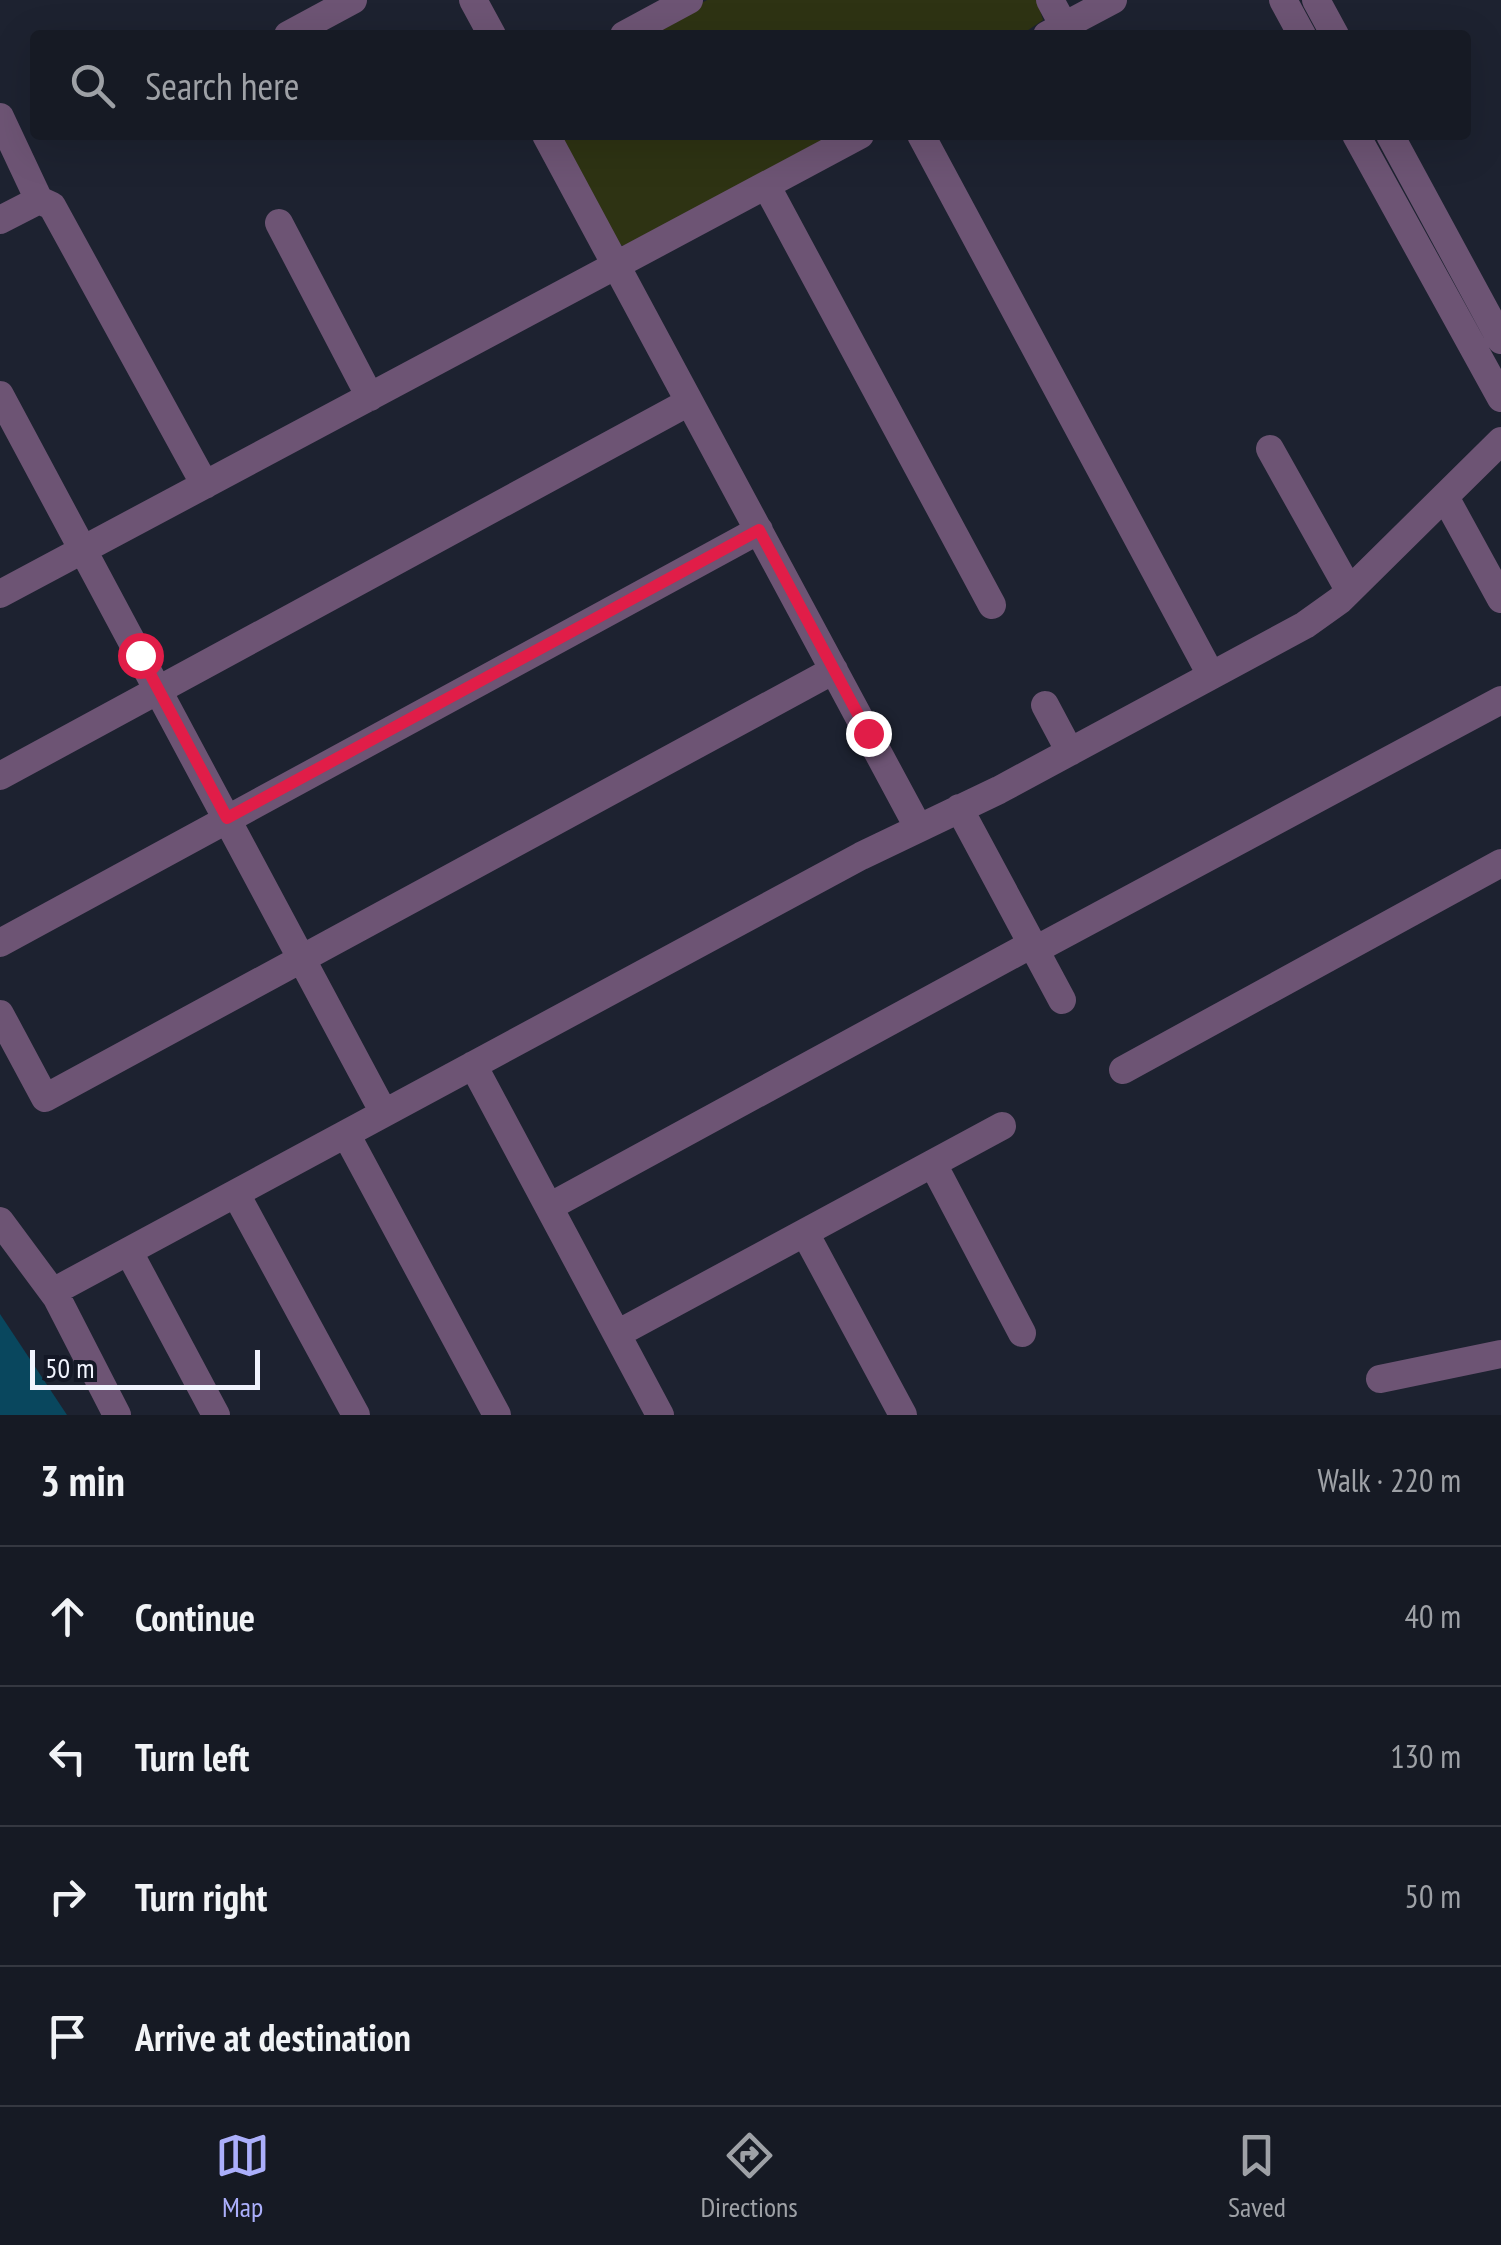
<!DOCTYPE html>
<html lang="en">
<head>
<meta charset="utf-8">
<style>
	:root { --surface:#161a24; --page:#232731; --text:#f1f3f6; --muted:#9ea1a6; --line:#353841; --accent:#abaffb }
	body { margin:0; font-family:"PT Sans Narrow",sans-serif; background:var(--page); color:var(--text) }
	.scale { position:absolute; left:30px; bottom:25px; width:230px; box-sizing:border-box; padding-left:10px; border:5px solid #f1f4fe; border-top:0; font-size:28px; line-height:35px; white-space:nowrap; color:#f1f4fe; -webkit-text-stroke:8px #141826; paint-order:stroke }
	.stop { position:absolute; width:30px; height:30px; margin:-22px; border:8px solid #e11d48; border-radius:50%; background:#fff }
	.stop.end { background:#e11d48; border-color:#fff; box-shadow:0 2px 10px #0008 }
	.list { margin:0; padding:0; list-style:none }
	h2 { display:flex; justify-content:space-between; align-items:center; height:130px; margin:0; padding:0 40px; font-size:42px }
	h2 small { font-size:32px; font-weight:400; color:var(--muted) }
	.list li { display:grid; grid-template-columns:65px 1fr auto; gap:30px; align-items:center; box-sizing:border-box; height:140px; padding:0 40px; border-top:2px solid var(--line) }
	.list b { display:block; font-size:38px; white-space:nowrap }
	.list em { font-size:32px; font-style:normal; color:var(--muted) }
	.icon { flex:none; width:55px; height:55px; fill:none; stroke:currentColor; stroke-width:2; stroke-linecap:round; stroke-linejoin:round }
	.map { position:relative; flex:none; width:1501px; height:1415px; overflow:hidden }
	.search { position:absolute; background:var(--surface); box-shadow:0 10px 40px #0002; left:30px; right:30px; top:30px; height:110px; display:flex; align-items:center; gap:25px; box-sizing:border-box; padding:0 35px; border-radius:10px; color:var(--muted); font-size:38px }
	.sheet { height:690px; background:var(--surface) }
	nav { display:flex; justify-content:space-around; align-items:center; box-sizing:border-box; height:140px; border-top:2px solid var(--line); background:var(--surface); font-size:28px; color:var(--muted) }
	nav a { display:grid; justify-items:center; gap:5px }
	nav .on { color:var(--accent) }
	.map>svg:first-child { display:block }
	.green { fill:#2e3313 }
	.water { fill:#09475e }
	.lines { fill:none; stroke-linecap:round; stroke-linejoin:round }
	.minor { stroke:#6d5474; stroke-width:28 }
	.tertiary { stroke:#6d5474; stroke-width:28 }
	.route { stroke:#e11d48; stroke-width:12 }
</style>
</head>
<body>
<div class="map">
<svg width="1501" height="1415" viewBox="0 0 1501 1415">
	<rect width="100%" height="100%" fill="#1d2230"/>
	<!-- green -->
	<path class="green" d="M707,0H1037L1043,20L1021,35H642Z
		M559,135H836L623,246L618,243Z"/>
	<!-- water -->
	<path class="water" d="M0,1314L67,1415H0Z"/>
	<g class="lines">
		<!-- minor -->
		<path class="minor" d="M473,0L492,35
			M1050,0L1064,26
			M288,35L353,0
			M624,35L689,0
			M1047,35L1113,0
			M0,117L39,200
			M546,135L918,827
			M921,135L1211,675
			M766,185L992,605
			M0,220L39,200L52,206L205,485
			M279,223L370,397
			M0,395L384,1113
			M1270,449L1349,590
			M1445,497L1501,599
			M0,594L860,135
			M1045,705L1070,752
			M0,776L689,402
			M959,808L1062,1000
			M0,943L759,530
			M1035,950L1501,700
			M0,1014L45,1098L834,670
			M473,1065L660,1415
			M1123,1070L1501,863
			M346,1134L497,1415
			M933,1164L1022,1333
			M236,1194L356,1415
			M549,1207L1032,944
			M0,1221L57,1298L117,1415
			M805,1233L903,1415
			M129,1252L216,1415
			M62,1287L861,856L999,790L1305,625L1340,600L1501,441
			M617,1334L1002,1126
			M1380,1379L1501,1354"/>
		<!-- tertiary -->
		<path class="tertiary" d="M1283,0L1302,35
			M1316,0L1335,35
			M1356,135L1501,398
			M1390,135L1501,340"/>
	</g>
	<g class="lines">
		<!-- route -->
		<path class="route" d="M140,655L227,818L759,530L868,733"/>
	</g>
</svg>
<div class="scale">50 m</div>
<div class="stop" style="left:140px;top:655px"></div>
<div class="stop end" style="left:868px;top:733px"></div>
<div class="search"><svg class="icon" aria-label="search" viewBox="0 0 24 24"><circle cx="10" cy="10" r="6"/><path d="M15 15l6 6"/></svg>Search here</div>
</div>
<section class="sheet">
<h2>3 min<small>Walk · 220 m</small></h2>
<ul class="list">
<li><svg class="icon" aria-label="ahead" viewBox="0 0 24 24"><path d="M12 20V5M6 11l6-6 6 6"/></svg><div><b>Continue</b></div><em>40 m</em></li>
<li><svg class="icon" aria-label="left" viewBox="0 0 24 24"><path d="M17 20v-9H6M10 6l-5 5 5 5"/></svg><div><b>Turn left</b></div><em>130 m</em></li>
<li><svg class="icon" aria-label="right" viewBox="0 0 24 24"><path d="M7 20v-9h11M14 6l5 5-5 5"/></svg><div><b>Turn right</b></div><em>50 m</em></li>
<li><svg class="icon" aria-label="arrive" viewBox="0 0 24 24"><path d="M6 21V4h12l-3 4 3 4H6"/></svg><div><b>Arrive at destination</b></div></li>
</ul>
</section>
<nav>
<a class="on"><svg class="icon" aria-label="map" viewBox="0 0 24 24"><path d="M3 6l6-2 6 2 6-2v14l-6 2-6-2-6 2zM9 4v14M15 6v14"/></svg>Map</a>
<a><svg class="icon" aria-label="directions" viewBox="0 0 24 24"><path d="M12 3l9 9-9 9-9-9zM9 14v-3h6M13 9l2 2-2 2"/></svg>Directions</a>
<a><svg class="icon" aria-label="saved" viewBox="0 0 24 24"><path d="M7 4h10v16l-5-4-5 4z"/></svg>Saved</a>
</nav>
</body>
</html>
